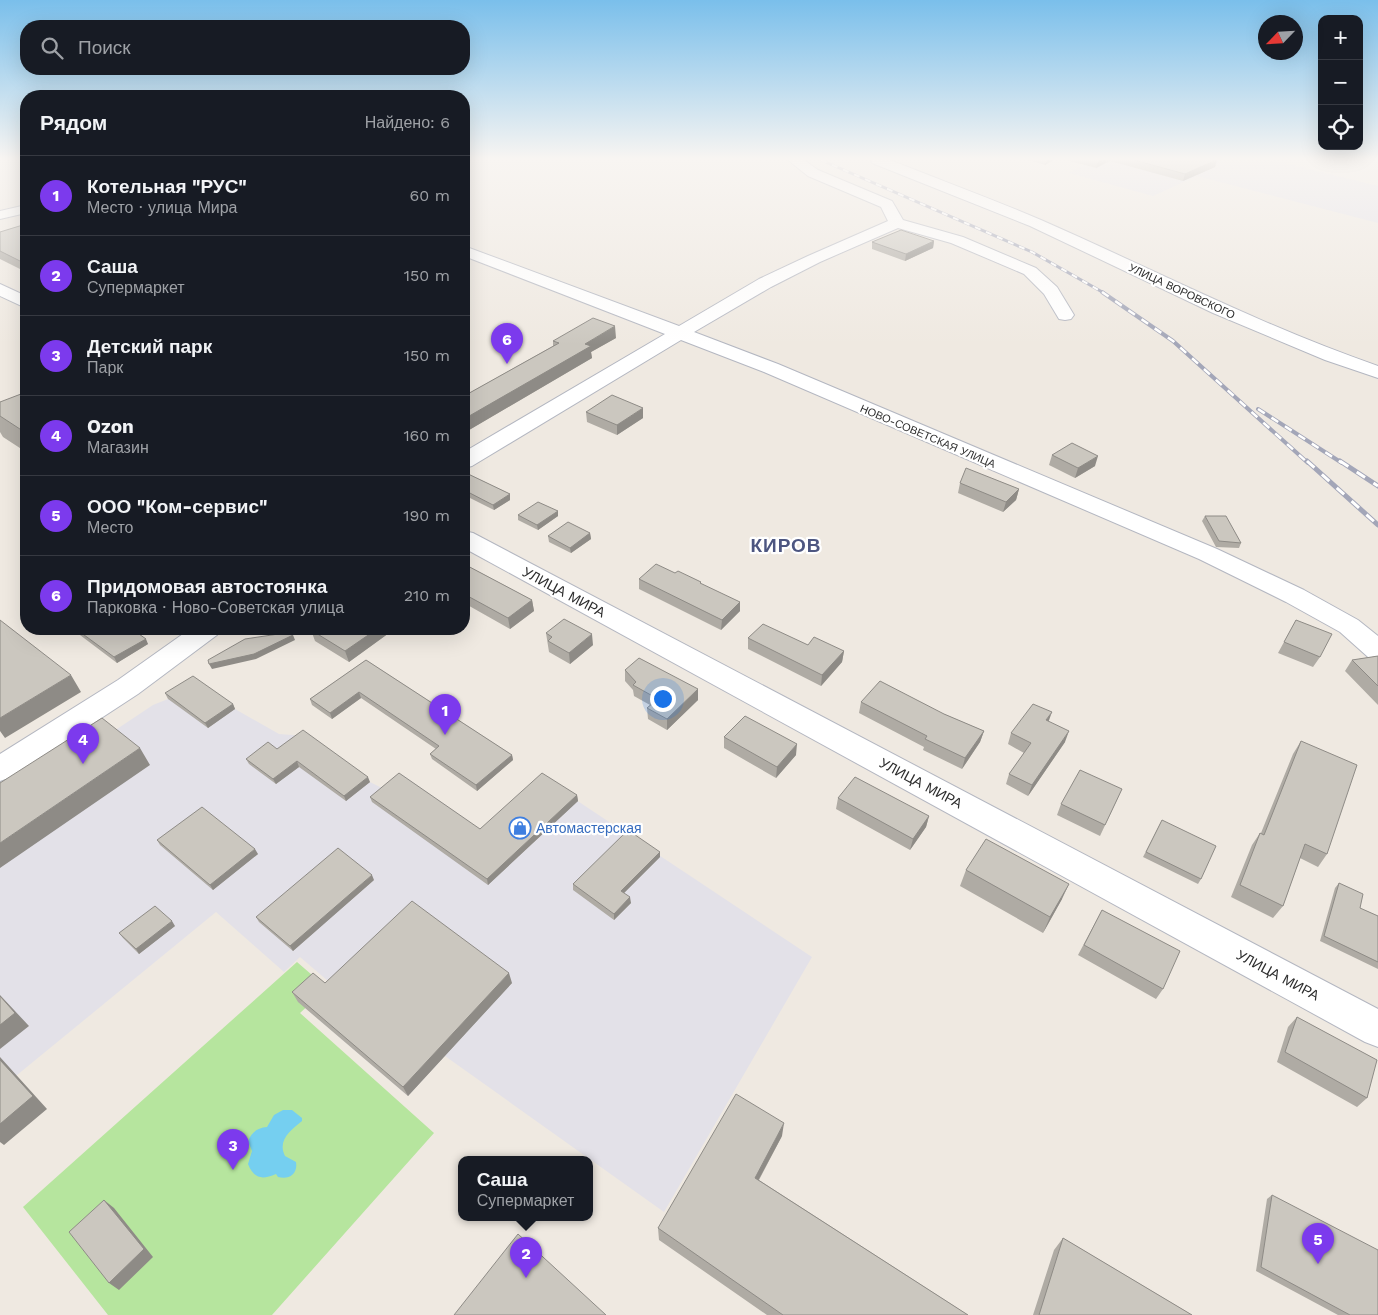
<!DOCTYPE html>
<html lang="ru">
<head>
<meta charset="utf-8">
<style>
	:root { --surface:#171b24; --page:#20242c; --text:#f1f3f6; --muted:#9ea1a6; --line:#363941; --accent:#7c3aed }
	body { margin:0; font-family:"Work Sans",sans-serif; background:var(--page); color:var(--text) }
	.controls { position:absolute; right:15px; top:15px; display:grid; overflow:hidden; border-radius:10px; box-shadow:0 5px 20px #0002 }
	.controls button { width:45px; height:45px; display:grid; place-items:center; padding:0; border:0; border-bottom:1px solid var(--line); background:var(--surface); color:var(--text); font:25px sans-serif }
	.compass { position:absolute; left:1258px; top:15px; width:45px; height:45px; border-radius:50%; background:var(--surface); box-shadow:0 5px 20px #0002; rotate:245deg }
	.you { position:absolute; left:662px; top:698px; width:18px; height:18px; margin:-12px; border:4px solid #fff; border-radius:50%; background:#1a73e8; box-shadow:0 0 0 8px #1a73e833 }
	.badge { display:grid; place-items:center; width:32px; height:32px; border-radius:50%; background:var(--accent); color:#fff; font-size:16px; font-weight:700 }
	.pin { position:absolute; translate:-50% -41px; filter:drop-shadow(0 1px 2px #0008) }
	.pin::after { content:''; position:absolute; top:26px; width:18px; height:15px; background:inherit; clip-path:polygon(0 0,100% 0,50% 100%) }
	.popup { position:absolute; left:458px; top:1156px; width:135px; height:65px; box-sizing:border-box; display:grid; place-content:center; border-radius:10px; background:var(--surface); filter:drop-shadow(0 1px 4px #0005); font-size:16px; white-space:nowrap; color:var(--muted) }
	.popup b { font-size:19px; color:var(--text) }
	.popup::after { content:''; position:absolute; left:50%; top:100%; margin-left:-10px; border:10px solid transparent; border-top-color:var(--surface) }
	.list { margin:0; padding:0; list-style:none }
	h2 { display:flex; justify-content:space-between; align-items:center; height:65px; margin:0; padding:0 20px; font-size:21px }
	h2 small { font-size:16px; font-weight:400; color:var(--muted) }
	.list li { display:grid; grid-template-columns:32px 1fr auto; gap:15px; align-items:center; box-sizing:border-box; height:80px; padding:0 20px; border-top:1px solid var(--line) }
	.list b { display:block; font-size:19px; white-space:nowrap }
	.list p { margin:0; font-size:16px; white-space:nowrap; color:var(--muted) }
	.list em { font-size:16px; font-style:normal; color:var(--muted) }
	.icon { flex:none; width:28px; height:28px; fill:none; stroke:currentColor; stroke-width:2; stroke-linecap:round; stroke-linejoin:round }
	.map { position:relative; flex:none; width:1378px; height:1315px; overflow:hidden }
	.search { position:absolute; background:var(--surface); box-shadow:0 5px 20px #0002; left:20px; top:20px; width:450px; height:55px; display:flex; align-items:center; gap:12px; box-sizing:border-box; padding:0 18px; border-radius:20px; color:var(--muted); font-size:19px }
	.panel { position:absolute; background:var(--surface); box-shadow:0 5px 20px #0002; left:20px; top:90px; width:450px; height:545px; border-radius:20px }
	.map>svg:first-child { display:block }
	.industrial { fill:#e3e1e8 }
	.green { fill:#b6e59e }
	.water { fill:#75cff0 }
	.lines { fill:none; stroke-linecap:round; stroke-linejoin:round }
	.minor-casing { stroke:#b4b7c1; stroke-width:2 }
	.minor { fill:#fff; fill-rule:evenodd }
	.rail-far2-casing { stroke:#a3a6b8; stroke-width:3 }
	.rail-far1-casing { stroke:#a3a6b8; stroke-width:4 }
	.rail-casing { stroke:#a3a6b8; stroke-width:5 }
	.rail-far2 { stroke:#fff; stroke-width:2; stroke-dasharray:6; stroke-linecap:butt }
	.rail-far1 { stroke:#fff; stroke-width:2.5; stroke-dasharray:8; stroke-linecap:butt }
	.rail { stroke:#fff; stroke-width:3; stroke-dasharray:10; stroke-linecap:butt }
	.wall { fill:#afaba4 }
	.shaded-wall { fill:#8e8b86 }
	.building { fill:#cbc7bf; stroke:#8e8b86 }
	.labels { text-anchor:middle; stroke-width:4.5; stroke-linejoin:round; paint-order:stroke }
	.far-street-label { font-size:11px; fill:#2e2e2e; stroke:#fff }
	.street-label { font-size:14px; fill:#2e2e2e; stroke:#fff }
	.shop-label { font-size:14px; fill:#366cbe; stroke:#fff; text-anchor:start }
	.district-label { font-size:19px; font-weight:bold; letter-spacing:1px; fill:#4d5680; stroke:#fff }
</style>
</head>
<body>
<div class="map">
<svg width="1378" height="1315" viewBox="0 0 1378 1315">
	<rect width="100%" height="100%" fill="#efe9e1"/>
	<!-- industrial -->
	<path class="industrial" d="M1093,160H1272L1378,186V223L1197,176L1153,196L1069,173Z
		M196,681L235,709L279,734L305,736L370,782L384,789L401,774L484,832L543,778L812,957L664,1212L445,1056L408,1096L310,1012L335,987L300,957L284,972L216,912L0,1089V807L153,705L168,699Z"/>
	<!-- green -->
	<path class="green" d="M297,962L327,988L300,1013L434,1133L272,1315H108L23,1207Z"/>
	<!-- water -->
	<path class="water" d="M283,1110H292L302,1118V1121C291,1130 277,1140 285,1156L296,1162C298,1174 289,1180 278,1177L276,1174C262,1180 254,1179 248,1164L252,1151L248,1141C252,1132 257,1128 267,1127L274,1115Z"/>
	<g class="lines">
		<!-- minor casing -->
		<g class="minor-casing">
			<path id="minor" d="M788,160H804L818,170L892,201L903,220L963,237L1036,268L1057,287L1074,315L1071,319L1065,320L1059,319L1044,294L1024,274L951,243L898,228L820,262L771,287L694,332L778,364L1217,549L1304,590L1358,620L1378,636V659L1368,657L1340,632L1286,602L1199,559L764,372L681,340L472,466L464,468V452L665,334L464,256V246L679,326L759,279L808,256L888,221L881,207L808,176Z
				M871,160H890C940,180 992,199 1041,220C1153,269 1262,326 1378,366V378L1325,360L1213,313L1030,226L872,163Z
				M26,205V213L0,219V211Z
				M0,284L26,296V308L0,296Z
				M464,531L473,533L1378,1009V1047L1365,1042L464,548Z
				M190,629H221L217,635L138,694L11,777L0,781V754L118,680Z"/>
		</g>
		<!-- minor -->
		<use href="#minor" class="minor"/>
		<!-- rail-far2 casing -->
		<g class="rail-far2-casing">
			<path id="rail-far2" d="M821,160L1032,252L1104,293"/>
		</g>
		<!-- rail-far1 casing -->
		<g class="rail-far1-casing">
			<path id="rail-far1" d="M1102,292L1173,341L1308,463
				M1258,409L1342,463"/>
		</g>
		<!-- rail casing -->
		<g class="rail-casing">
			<path id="rail" d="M1307,461L1378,525
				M1340,461L1378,486"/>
		</g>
		<!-- rail-far2 -->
		<use href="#rail-far2" class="rail-far2"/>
		<!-- rail-far1 -->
		<use href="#rail-far1" class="rail-far1"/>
		<!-- rail -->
		<use href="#rail" class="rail"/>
	</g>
	<!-- wall -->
	<path class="wall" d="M1029,160H1054L1045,165Z
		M1066,160H1217L1215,167L1183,181L1110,161L1096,168Z
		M26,224V272L0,259V232Z
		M934,241L933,248L905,261L872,249V242Z
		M616,338L591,352L592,358L464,433V396L553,346V341Z
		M26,397V452L3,437L0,432V402Z
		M586,412L643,418L617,435L587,422Z
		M1052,455L1095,466L1075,478L1049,465Z
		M464,472L510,494V500L494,510L464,495Z
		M960,483L1019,489L1016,500L1003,512L958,493Z
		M558,511V516L538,530L518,520V515Z
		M1205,516L1241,543L1239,548L1216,547L1202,521Z
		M590,533L591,539L571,553L549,542L548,536Z
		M464,564L532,600L534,611L510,629L464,603Z
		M675,573L701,584L740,611L721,630L639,589V579Z
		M1296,620L1320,657L1313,667L1278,653Z
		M72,629H139L135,631L148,644L117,663Z
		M313,629H388L389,633L349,662L315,641L311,630Z
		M546,633L593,645L570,664L549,652Z
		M748,638L808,645L844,651L842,662L821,686L748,649Z
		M1378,656V705L1345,671L1352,660Z
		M366,660L512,755L513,760L477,791L432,759L430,754L436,749L361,698L332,719L312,705L310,699Z
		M625,670L698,700L667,730L648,719L647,708L650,705L634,696L633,690L625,681Z
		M165,693L233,704L235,709L208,728L168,699Z
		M861,702L944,714L984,731L980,742L962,769L923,750L924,747L859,713Z
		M1048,721L1065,742L1028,796L1006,784L1009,774L1024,753L1008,744L1011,733Z
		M724,737L796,755L776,778L724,748Z
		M1301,741L1327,854L1318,867L1300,858L1283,906L1273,918L1231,897L1252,845L1260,833H1261L1293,754Z
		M277,749L370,782L346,801L299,767L276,784L249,764L246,759Z
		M1122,789L1100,836L1057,815L1061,804Z
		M577,795L578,801L488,885L372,802L370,797L480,829Z
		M838,798L929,816L926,827L910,850L836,809Z
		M1162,820L1201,879L1198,884L1143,857Z
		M157,840L258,854L213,890L160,845Z
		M660,857L624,893L631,903L614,920L573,890V884Z
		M966,870L1062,899L1043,933L960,886Z
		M374,880L293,951L259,922L256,917Z
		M1339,883L1360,908L1378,916V969L1320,941L1335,888Z
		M1102,910L1163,989L1156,999L1078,955Z
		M175,926L139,954L123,938L119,933Z
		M325,983H512L408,1096L298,1002L292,992Z
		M1297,1017L1367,1098L1357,1107L1277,1062L1288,1027Z
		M782,1136L759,1180L968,1315H767L659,1240L658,1228Z
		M1272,1195L1378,1315H1338L1256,1271L1267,1199Z
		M1063,1238L1192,1315H1033L1054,1250Z"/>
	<!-- shaded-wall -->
	<path class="shaded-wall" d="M1046,160H1054L1045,165Z
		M1099,160H1110V161L1096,168L1098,161Z
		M1216,160H1217L1215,167L1183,181L1185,174Z
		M934,241L933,248L905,261L906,254Z
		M615,326L616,338L591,352L592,358L464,433V419L585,344Z
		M643,408V418L617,435V425Z
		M1098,456L1095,466L1075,478L1078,468Z
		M1019,489L1016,500L1003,512L1006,502Z
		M510,494V500L494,510L493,505Z
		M558,511V516L538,530L537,525Z
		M590,533L591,539L571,553L570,548Z
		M532,600L534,611L510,629L508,618Z
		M740,602V611L721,630L722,620Z
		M377,629H388L389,633L349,662L345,651Z
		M592,634L593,645L570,664L569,653Z
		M293,635L295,640L256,659L212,669L209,664Z
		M146,639L148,644L117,663L114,657Z
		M844,651L842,662L821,686L822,675Z
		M71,675L81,692L5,738L0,731V718Z
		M698,689V700L667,730V719Z
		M359,692L361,698L332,719L330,713Z
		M233,704L235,709L208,728L205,723Z
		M1052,712L1048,723L1046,720Z
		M984,731L980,742L962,769L965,758Z
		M1069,731L1065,742L1028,796L1032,785Z
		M797,744L796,755L776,778L777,767Z
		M140,748L150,765L0,868V843Z
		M512,755L513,760L477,791L476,785Z
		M297,761L299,767L276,784L273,779Z
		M368,777L370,782L346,801L344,796Z
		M577,795L578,801L488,885L487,879Z
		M929,816L926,827L910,850L913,839Z
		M255,849L258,854L213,890L210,885Z
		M660,852V857L621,896V891Z
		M372,875L374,880L293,951L290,946Z
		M1069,884L1062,899L1043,933L1050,917Z
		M630,897L631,903L614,920V914Z
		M172,921L175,926L139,954L136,949Z
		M509,973L512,983L408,1096L403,1087Z
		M0,995L29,1026L0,1049Z
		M0,1057L47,1109L4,1145L0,1142Z
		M784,1123L782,1136L753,1190L755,1178Z
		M104,1200L114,1208L153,1257L119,1290L109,1283Z"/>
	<!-- building -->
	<path class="building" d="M1134,160H1216L1185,174Z
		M26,224V264L0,251V232Z
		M901,230L934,241L906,254L872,242Z
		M593,318L615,326L585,344L591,346L464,419V396L559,343L553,341Z
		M21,394L26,397V433L0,416V402Z
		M612,395L643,408L617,425L586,412Z
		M1072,443L1098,456L1078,468L1052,455Z
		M966,468L1019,489L1006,502L960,483Z
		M464,472L510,494L493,505L464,490Z
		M538,502L558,511L537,525L518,515Z
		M1205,516H1226L1241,543L1219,541Z
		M568,522L590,533L570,548L548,536Z
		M464,564L532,600L508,618L464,594Z
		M656,564L675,573L678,571L701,582L700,583L740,602L722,620L639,579Z
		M564,619L592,634L569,653L548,641L552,637L546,633Z
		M0,620L71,675L0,718Z
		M1296,620L1332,634L1320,657L1284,642Z
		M763,624L808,645L814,637L844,651L822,675L748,638Z
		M76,629H132L146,639L114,657Z
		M313,629H377L345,651L311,630Z
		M292,632L293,635L254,654L209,664L208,660L245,639Z
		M1378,656V686L1352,660Z
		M639,658L698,689L667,719L647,708L658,699L633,685L636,682L625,670Z
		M366,660L512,755L476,785L430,754L439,746L359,692L330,713L310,699Z
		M193,676L233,704L205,723L165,693Z
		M880,681L944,714L984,731L965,758L925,739L927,736L861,702Z
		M1033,704L1052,712L1046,720L1069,731L1032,785L1009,774L1031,743L1011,733Z
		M745,716L797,744L777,767L724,737Z
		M102,718L140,748L0,843V783Z
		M303,730L368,777L344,796L297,761L273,779L246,759L268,742L277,749Z
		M1301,741L1357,765L1327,854L1305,844L1283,906L1240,885L1260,833L1264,835Z
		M1080,770L1122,789L1105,825L1061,804Z
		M399,773L480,829L542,773L577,795L487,879L370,797Z
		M855,777L929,816L913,839L838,798Z
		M202,807L255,849L210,885L157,840Z
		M1162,820L1216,846L1201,879L1146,852Z
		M628,830L660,852L621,891L630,897L614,914L573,884Z
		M986,839L1069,884L1050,917L966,870Z
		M338,848L372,875L290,946L256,917Z
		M1339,883L1363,894L1360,908L1378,916V962L1324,936Z
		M412,901L509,973L403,1087L292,992L313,973L325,983Z
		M155,906L172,921L136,949L119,933Z
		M1102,910L1180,951L1163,989L1084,945Z
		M0,996L15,1013L0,1025Z
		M1297,1017L1377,1060L1367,1098L1285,1052Z
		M0,1060L33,1096L0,1124Z
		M736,1094L784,1123L755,1178L968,1315H783L658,1228Z
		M1272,1195L1378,1250V1315H1350L1261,1267Z
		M104,1200L144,1249L109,1283L69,1232Z
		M518,1234L606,1315H454Z
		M1063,1238L1192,1315H1039Z"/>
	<!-- sky -->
	<linearGradient id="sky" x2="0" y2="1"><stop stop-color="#7abfeb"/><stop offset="0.46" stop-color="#f8f5f2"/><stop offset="1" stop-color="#f8f5f2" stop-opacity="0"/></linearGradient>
	<rect width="1378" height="345" fill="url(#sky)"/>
	<!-- icons -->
	<defs>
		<g id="shop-ring" transform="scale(1.125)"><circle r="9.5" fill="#fff" stroke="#3f7fe0" stroke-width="1.5"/><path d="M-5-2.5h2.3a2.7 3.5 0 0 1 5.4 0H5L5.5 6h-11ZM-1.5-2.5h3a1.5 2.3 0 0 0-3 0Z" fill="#3f7fe0"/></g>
	</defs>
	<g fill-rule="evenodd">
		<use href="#shop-ring" x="520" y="828"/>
	</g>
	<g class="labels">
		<!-- far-street labels -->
		<g class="far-street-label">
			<text transform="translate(1182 291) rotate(25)" y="4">УЛИЦА ВОРОВСКОГО</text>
			<text transform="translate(928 436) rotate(23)" y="4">НОВО-СОВЕТСКАЯ УЛИЦА</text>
		</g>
		<!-- street labels -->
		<g class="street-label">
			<text transform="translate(564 592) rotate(28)" y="5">УЛИЦА МИРА</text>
			<text transform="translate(921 783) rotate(28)" y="5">УЛИЦА МИРА</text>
			<text transform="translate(1278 975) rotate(28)" y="5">УЛИЦА МИРА</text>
		</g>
		<!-- shop labels -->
		<g class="shop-label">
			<text x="536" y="833">Автомастерская</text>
		</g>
		<!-- district labels -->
		<g class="district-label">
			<text x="786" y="552">КИРОВ</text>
		</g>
	</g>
</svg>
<div class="controls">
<button>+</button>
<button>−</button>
<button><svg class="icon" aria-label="locate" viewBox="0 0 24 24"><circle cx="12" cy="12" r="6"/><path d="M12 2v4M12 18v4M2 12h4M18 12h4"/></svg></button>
</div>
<svg class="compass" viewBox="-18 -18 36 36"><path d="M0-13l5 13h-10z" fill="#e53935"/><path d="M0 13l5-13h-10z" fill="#9ea1a6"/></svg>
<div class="you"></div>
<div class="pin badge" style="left:445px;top:735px">1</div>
<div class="pin badge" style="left:526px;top:1278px">2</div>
<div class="popup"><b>Саша</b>Супермаркет</div>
<div class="pin badge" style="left:233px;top:1170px">3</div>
<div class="pin badge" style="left:83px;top:764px">4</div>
<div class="pin badge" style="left:1318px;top:1264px">5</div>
<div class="pin badge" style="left:507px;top:364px">6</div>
<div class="search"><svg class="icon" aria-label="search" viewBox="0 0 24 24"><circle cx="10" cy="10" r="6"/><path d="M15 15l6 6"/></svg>Поиск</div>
<section class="panel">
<h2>Рядом<small>Найдено: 6</small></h2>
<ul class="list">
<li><span class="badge">1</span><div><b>Котельная &quot;РУС&quot;</b><p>Место · улица Мира</p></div><em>60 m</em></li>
<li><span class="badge">2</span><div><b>Саша</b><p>Супермаркет</p></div><em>150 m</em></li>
<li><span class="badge">3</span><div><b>Детский парк</b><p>Парк</p></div><em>150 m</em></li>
<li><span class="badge">4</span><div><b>Ozon</b><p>Магазин</p></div><em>160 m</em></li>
<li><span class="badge">5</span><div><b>ООО &quot;Ком-сервис&quot;</b><p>Место</p></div><em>190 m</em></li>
<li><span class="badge">6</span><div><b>Придомовая автостоянка</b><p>Парковка · Ново-Советская улица</p></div><em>210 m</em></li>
</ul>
</section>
</div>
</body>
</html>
